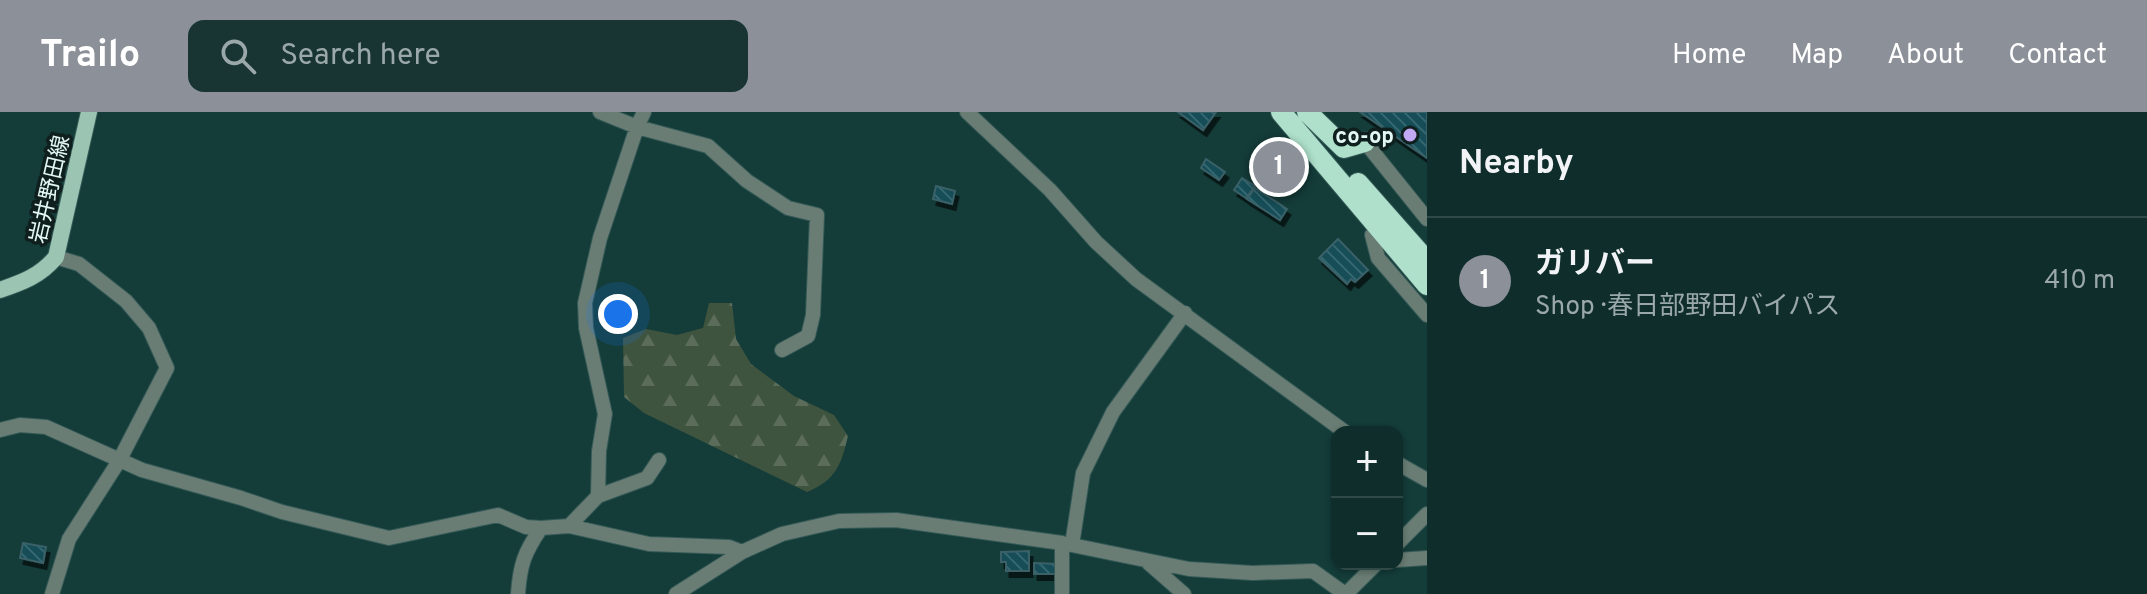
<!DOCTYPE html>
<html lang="en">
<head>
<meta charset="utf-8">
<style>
	:root { --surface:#0f2d2b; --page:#183533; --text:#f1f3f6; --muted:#9ba8a9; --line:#2f4947; --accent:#8c9099 }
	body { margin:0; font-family:Overpass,"Noto Sans JP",sans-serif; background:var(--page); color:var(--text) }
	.controls { position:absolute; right:24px; bottom:24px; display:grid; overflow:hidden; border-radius:16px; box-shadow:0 2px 6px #0004 }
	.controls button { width:72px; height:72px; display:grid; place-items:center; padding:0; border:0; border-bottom:2px solid var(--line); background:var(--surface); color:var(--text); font:40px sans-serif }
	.you { position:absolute; left:618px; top:202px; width:28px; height:28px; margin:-20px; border:6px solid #fff; border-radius:50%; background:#1a73e8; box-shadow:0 0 0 12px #1a73e833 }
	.badge { display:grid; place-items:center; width:52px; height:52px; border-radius:50%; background:var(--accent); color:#fff; font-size:26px; font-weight:700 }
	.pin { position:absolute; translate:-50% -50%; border:4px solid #fff; box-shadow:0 2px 8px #0006 }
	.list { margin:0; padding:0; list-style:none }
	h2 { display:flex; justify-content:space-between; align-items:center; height:104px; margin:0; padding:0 32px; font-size:34px }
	h2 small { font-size:26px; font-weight:400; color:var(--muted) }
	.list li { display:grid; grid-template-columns:52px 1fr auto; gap:24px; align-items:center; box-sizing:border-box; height:128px; padding:0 32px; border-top:2px solid var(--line) }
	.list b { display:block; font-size:30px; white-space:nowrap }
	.list p { margin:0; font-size:26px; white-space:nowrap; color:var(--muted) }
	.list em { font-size:26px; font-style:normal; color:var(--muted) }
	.icon { flex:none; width:44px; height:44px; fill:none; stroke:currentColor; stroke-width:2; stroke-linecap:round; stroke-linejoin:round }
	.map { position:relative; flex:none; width:1427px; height:482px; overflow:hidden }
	header { display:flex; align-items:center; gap:48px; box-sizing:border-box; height:112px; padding:0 40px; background:var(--accent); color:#fff }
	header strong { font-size:38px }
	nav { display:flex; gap:44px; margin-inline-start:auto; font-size:28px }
	.search { width:560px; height:72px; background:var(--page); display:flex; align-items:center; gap:20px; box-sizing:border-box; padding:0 28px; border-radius:16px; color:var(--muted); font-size:30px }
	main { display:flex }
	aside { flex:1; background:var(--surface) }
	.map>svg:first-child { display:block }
	.forest { fill:url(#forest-firs) }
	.building { fill:url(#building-back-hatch); stroke:#3b6168; stroke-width:2; filter:url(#shadow) }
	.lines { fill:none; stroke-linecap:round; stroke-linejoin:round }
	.minor-casing { stroke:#355a57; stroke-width:16 }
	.major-casing { stroke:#355a57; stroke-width:18 }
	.highway-casing { stroke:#355a57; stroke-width:22 }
	.minor { stroke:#697d74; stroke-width:14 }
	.major { stroke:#9bc4b2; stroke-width:16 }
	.highway { stroke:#aee0cb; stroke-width:20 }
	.poi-dot { fill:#c1a8f3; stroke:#0f1f1e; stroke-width:3 }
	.labels { text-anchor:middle; stroke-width:7; stroke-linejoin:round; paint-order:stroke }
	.poi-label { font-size:22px; font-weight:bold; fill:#e3f8f5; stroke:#0f1f1e; text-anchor:end }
	.street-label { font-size:22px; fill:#e3f8f5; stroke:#0f1f1e }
</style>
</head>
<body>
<header>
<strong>Trailo</strong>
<div class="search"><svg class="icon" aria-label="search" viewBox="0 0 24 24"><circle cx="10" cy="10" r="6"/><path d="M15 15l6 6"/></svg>Search here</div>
<nav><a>Home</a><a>Map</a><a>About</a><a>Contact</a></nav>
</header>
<main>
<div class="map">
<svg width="1427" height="482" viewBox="0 0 1427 482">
	<defs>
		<pattern id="forest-firs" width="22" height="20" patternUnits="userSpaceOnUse" patternTransform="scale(2)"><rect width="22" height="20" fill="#3f543e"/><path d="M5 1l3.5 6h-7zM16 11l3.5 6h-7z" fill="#5b6d5a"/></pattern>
		<pattern id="building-back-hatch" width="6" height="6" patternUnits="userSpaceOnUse" patternTransform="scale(2)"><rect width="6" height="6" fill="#124d57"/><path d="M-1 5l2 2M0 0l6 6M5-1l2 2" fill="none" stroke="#346770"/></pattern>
		<filter id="shadow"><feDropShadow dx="3.5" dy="6" stdDeviation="0" flood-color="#0009"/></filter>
	</defs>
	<rect width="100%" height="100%" fill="#143c39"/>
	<!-- forest -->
	<path class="forest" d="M709,191H732L736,227L751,252L794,284L834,303L848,324C841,353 836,368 807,380L644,301L624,285L623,226L646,217L677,223L703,216Z"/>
	<!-- building -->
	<path class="building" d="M1178,0H1216L1203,18Z
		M1360,0H1427V46Z
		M1206,47L1225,60L1219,68L1201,56Z
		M1242,66L1255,74L1246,86L1234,78Z
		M936,74L955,79L952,92L933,87Z
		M1255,76L1287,97L1280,108L1247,87Z
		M1338,127L1368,158L1355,170L1351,167L1347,172L1319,146Z
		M23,431L46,435L43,451L20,446Z
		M1029,439V459H1006V450H1001V440Z
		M1034,451L1058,452L1057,462H1034Z"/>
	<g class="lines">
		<!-- minor casing -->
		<g class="minor-casing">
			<path id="minor" d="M600,0L637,15L708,34L747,69L788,96L817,103L813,203L808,224L782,238
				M967,0L1050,78L1096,130L1136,167L1345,320
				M1365,30L1427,107
				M1380,117L1372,123L1378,146L1427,203
				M0,318L20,313L46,315L142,358L241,386L282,400L389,426L498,403L526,415L541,416
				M1397,351L1427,368
				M598,384L599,339L605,302L586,216L585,191L600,126L637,15L644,0
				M569,414L649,432L729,435L742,440
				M1062,431V482
				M1397,432L1427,402
				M1072,433L1083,361L1113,300L1185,201
				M1145,448L1184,482
				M1397,448L1427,446
				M52,482L69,427L119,349L167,256L149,216L126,189L79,152L56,145
				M518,482C520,453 524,441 541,416L569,414L598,384L647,366L659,348
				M676,482L742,440L782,422L839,409L896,408L1062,431L1189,457L1253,461L1313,459L1345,482
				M1346,482L1376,452"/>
		</g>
		<!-- major casing -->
		<g class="major-casing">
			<path id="major" d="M0,178C23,170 40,164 56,145L89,0"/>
		</g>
		<!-- highway casing -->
		<g class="highway-casing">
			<path id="highway" d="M1281,0L1427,173
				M1307,0L1344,36L1365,30
				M1358,71L1427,149"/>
		</g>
		<!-- minor -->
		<use href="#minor" class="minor"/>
		<!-- major -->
		<use href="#major" class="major"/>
		<!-- highway -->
		<use href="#highway" class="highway"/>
	</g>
	<!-- markers -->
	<circle class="poi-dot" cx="1410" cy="23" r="8"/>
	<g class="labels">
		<!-- poi labels -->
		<g class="poi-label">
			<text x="1394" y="31">co-op</text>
		</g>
		<!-- street labels -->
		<g class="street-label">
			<text transform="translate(49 77) rotate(-77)" y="8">岩井野田線</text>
		</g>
	</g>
</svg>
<div class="controls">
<button>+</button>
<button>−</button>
</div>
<div class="you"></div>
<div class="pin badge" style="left:1279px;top:55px">1</div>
</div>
<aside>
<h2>Nearby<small></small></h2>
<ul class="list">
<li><span class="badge">1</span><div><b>ガリバー</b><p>Shop · 春日部野田バイパス</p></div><em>410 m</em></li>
</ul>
</aside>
</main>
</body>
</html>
